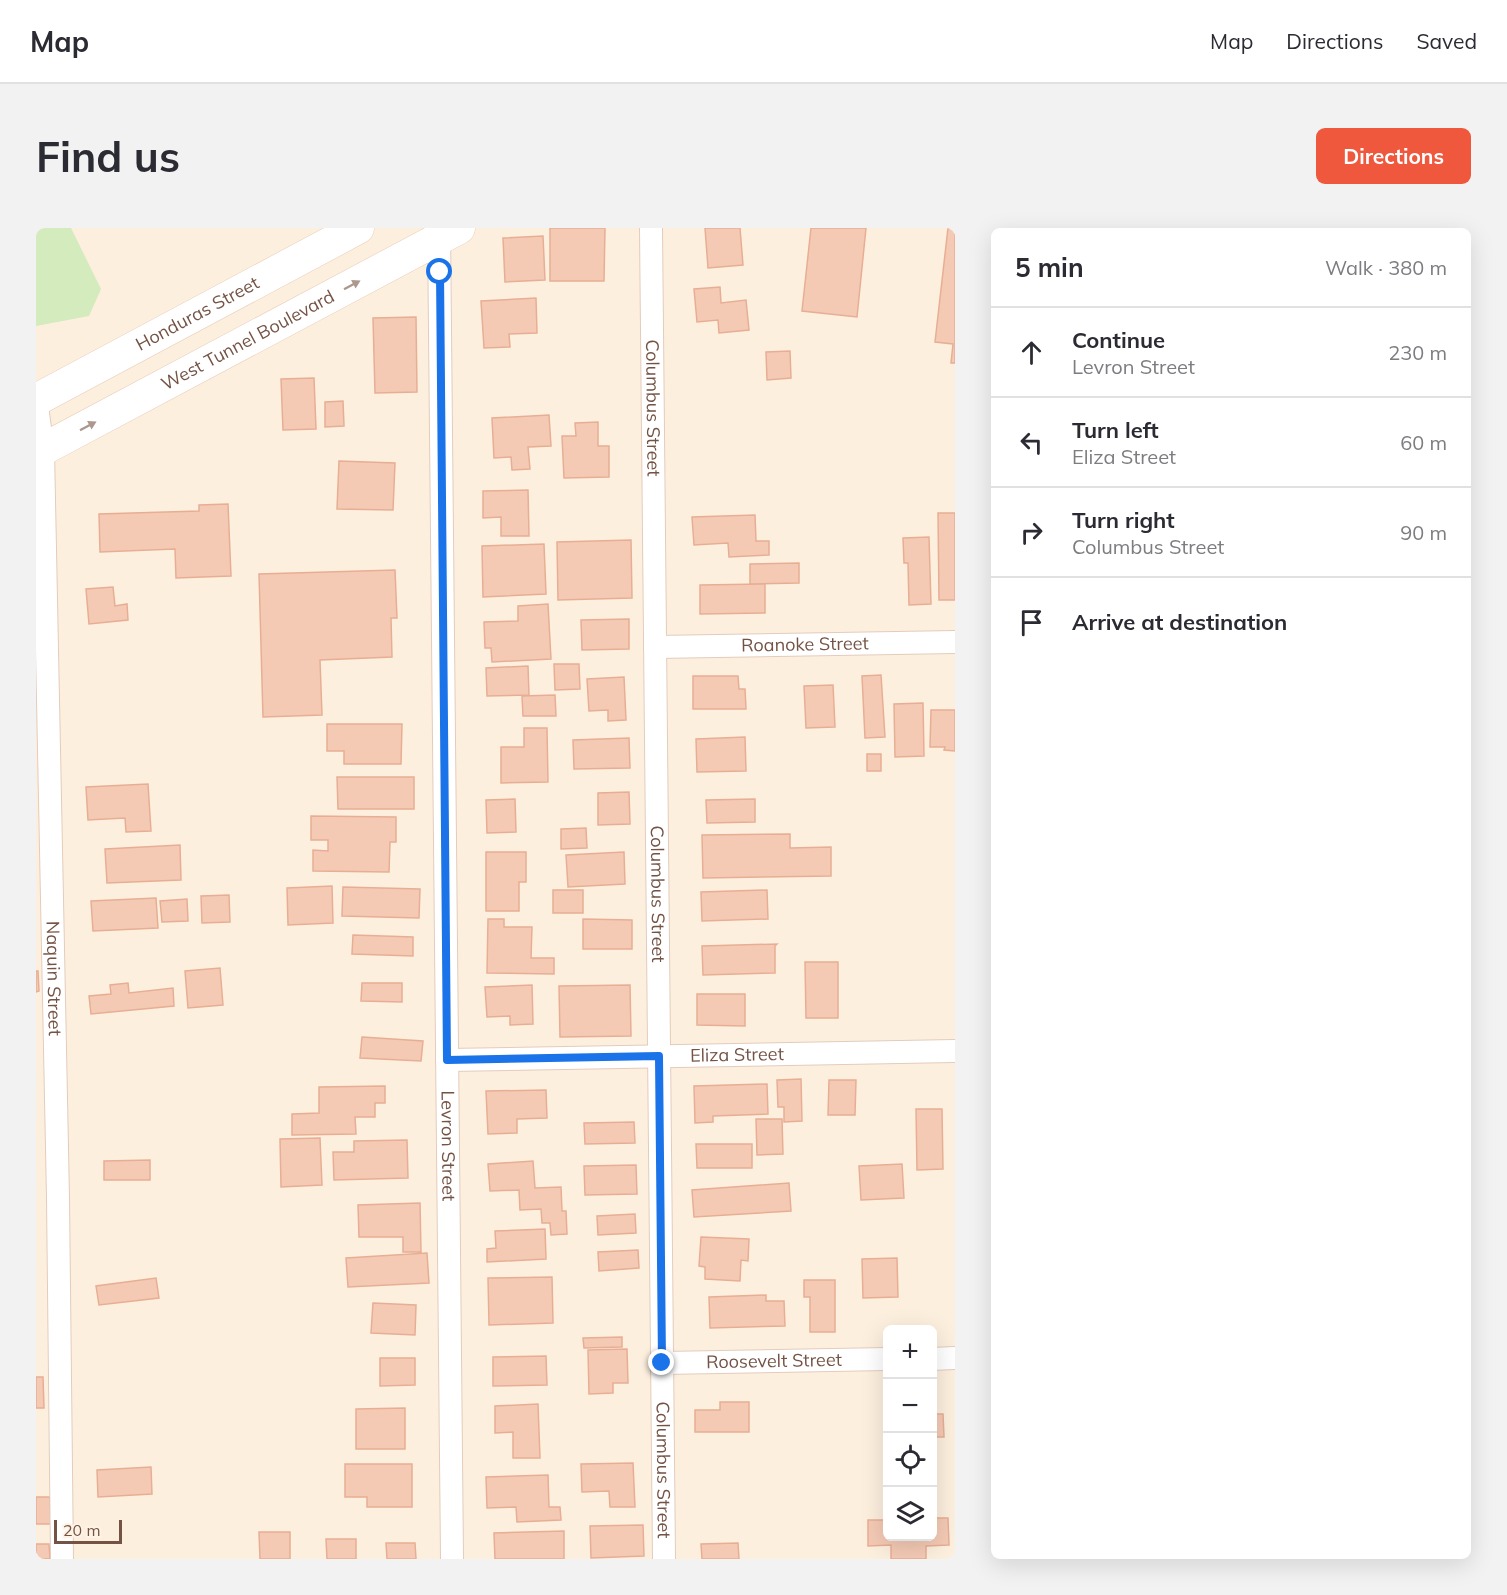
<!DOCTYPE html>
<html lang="en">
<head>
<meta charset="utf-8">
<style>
	:root { --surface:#fff; --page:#f2f2f3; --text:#2b2b33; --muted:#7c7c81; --line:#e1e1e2; --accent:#ef583c }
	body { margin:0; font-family:Mulish,sans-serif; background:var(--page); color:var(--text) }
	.controls { position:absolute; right:18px; bottom:18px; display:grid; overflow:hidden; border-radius:9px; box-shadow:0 6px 24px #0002 }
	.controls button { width:54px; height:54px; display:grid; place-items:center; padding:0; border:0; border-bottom:2px solid var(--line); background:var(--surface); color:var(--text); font:30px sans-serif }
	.scale { position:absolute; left:18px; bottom:15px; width:68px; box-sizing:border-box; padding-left:6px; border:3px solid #745345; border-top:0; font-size:16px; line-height:21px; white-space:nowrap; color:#745345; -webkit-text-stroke:4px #fff3e6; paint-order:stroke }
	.stop { position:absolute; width:18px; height:18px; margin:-14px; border:4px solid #1a73e8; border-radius:50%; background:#fff }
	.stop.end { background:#1a73e8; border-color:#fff; box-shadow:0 2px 6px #0008 }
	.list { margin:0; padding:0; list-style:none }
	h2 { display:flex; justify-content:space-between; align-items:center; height:78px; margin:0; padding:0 24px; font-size:26px }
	h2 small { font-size:20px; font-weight:400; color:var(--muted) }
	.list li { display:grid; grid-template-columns:39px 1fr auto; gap:18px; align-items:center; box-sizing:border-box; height:90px; padding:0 24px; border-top:2px solid var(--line) }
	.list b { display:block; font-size:22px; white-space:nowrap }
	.list p { margin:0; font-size:20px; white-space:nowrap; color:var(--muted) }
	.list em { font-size:20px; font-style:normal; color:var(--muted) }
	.icon { flex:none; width:33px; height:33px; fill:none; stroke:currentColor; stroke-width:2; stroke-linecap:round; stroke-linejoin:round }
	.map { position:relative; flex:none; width:919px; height:1331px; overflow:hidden; border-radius:9px }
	header { display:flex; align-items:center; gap:36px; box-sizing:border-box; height:84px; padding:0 30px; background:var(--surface); border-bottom:2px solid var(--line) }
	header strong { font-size:28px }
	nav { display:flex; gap:33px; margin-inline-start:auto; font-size:21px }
	.intro { display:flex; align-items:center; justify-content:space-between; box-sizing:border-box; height:144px; padding:0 36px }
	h1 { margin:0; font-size:42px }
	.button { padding:15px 27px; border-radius:9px; background:var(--accent); color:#fff; font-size:21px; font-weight:700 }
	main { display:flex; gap:36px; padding:0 36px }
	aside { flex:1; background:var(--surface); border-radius:9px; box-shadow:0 6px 24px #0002 }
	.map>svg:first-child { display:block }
	.green { fill:#d3ebbd }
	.building { fill:#f4cab5; stroke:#e8ae94; stroke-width:1.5 }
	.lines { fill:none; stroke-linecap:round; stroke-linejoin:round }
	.street-casing { stroke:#e3ccbd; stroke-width:24 }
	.secondary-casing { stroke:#e9cdba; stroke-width:33 }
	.street { stroke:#fff; stroke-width:22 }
	.secondary { stroke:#fff; stroke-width:32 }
	.oneway { fill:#ac988f }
	.route { stroke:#1a73e8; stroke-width:8 }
	.labels { text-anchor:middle; stroke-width:6; stroke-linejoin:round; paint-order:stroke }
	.street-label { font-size:18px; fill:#745345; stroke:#fff3e6 }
</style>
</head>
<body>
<header>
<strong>Map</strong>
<nav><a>Map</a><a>Directions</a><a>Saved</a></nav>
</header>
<div class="intro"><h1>Find us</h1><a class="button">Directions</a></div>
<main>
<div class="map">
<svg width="919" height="1331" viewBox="0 0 919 1331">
	<rect width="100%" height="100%" fill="#fdefde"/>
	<!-- green -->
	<path class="green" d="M0,0H35L65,61L53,88L0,98Z"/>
	<!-- building -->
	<path class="building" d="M514,0H569L568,53H514Z
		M669,0H704L707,37L672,40Z
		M775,0H830L821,89L766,83Z
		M912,0H919V135H915L917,116L899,114Z
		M507,8L509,52L469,54L467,10Z
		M684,59L685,75L710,72L713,102L683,105L682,92L661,94L658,61Z
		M500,70L501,105L473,106L474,119L448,120L445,73Z
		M380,89L381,164L339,165L337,90Z
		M754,123L755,150L731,152L730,124Z
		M278,150L280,201L247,202L245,151Z
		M307,173L308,198L289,199V174Z
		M513,187L515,218L492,219L494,241L476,242L475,229L458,230L456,190Z
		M562,194V218H573V249L528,250L526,208H540L539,195Z
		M303,233L359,235L357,282L301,281Z
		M492,262L493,308H465V289L447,290V263Z
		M192,276L195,348L140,350L139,321L64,324L63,286L163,283V277Z
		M902,285H919V372H903Z
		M719,287L720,313H733V327L693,329L692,315L658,317L656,289Z
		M893,309L895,376L873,377L872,335H868L867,310Z
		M595,312L596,370L522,372L521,314Z
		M508,316L510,366L447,369L446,318Z
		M763,335V355L714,356V336Z
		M359,342L361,390H355L356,429L284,432L286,487L227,489L223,346Z
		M729,356V385L664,386V357Z
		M77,359L79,378L91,376L92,392L53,396L50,361Z
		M512,376L515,431L456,434L455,420H449L448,394L482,393V378Z
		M593,391V421L546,422L545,392Z
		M518,436H543L544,461L519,462Z
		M492,438L493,467L451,468L450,440Z
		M845,447L849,509L829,510L826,448Z
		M657,448H702L703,461H709L710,481H657Z
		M588,449L590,492L572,493V482L553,483L551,451Z
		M797,457L799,499L770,500L768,458Z
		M519,467L520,488H487L486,468Z
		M887,475L888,528L859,529L858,476Z
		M895,482H919V523L908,522L909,519H894Z
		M291,496H366L365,536H308V523H291Z
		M488,500H511L512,554L465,555V519H488Z
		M709,509L710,543L661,544L660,511Z
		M593,510L594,540L538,541L537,512Z
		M831,526H845V543H831Z
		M301,549H378V581H302Z
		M112,556L115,603L90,604L89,590L52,592L50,559Z
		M593,564L594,596L562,597V565Z
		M479,571L480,604L451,605L450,572Z
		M719,571V594L671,595L670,572Z
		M275,588L360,589V614H354L353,644L277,643V622L292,623V612H275Z
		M550,600L551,620L525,621V601Z
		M754,606V620L795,619V648L667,650L666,607Z
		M144,617L145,652L71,655L69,621Z
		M450,624H490V654H483V683H450Z
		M588,624L589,656L532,659L530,627Z
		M296,658L297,695L252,697L251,660Z
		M307,659L384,661L383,690L306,688Z
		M517,662H547V685H517Z
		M731,662L732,691L666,693L665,664Z
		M193,667L194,694L166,695L165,668Z
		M120,670L122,700L57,703L55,673Z
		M151,671L152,693L126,694L124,673Z
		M452,691H468V699H496L495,730H518V746L451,745Z
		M547,691L596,692V721H547Z
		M317,707L377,709V728L316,726Z
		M741,716L739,718V745L667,747L666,718Z
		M769,734H802V790H770Z
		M184,740L187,777L152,780L149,743Z
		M0,743H2L3,763L0,764Z
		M92,755L93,765L137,760L138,778L55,786L53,768L75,766L74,757Z
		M326,755H366V774L325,773Z
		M496,757L497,796L474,797V788L451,789L449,759Z
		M594,757L595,808L524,809L523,758Z
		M661,766H709V798L661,797Z
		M326,809L387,813L385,833L324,830Z
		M765,851L766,893L748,894V879H742L741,852Z
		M793,852H820L819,887H792Z
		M731,856L732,886L677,888V894L659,895L658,858Z
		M349,858V875H339V889H319L320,906L256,907V886L283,885V859Z
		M510,862L511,890L481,891V905L452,906L450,863Z
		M880,881H906L907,941L881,942Z
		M720,891H746L747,926L721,927Z
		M598,894L599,915L549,916L548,895Z
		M284,910L286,957L245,959L244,911Z
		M371,912L372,950L298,952L297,924H318V913Z
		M660,916H716V940H661Z
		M114,932V952H68V933Z
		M497,933L499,960L525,959L526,983H530L531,1006L515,1007L514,995H506L505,981L484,982L483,962L454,963L452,936Z
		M866,936L868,970L825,972L823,938Z
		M600,937L601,966L549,967L548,938Z
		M753,955L755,983L658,989L656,962Z
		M384,975L385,1024H367V1009H323L322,977Z
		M599,986L600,1005L562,1007L561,988Z
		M509,1001L510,1031L451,1034V1021L460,1020L459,1003Z
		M665,1009L713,1011L712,1033L705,1032L704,1053L669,1051V1039L663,1038Z
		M602,1022L603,1040L563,1043L562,1024Z
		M391,1025L393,1055L312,1059L310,1030Z
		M861,1030L862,1069L827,1070L826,1031Z
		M516,1049L517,1095L453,1097L452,1050Z
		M120,1050L123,1070L63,1077L60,1058Z
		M768,1052H799V1104H774V1069H768Z
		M730,1067V1073H748L749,1098L674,1100L673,1069Z
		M337,1075L380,1077L379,1107L335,1105Z
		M586,1109V1119L548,1120L547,1110Z
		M591,1121L592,1155H577V1165L553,1166L552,1122Z
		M510,1128L511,1157L457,1158V1129Z
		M344,1130H379V1157L344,1158Z
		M0,1149H7L8,1180H0Z
		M684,1174H713V1204H659V1182H684Z
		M502,1176L504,1230H477V1204L459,1205V1178Z
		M369,1180V1221H320V1181Z
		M896,1186H907L908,1209H896Z
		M597,1235L599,1279H574L573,1263L546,1264L545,1236Z
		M309,1236H376V1279H331V1269H309Z
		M115,1239L116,1266L62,1269L61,1242Z
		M512,1247L513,1279H524L525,1292L481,1294L480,1279L451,1280L450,1249Z
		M0,1269H14L15,1296H0Z
		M896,1290H912L913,1317L890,1318V1331H855V1317L832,1318V1292H852V1308H896Z
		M607,1297L608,1328L555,1330L554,1298Z
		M528,1303V1331H459L458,1305Z
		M223,1304H254V1331H224Z
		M290,1311H320V1331H291Z
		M350,1315H379L380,1331H351Z
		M702,1315L703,1331H666L665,1316Z
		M0,1316H13L14,1331H0Z"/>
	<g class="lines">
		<!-- street casing -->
		<g class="street-casing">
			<g id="street">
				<path id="s1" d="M403,0L416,1331"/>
				<path id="s2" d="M615,0L628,1331"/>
				<path id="s3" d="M0,171L7,222L22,970L26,1331"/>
				<path id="s4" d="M619,419L919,414"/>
				<path id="s5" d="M411,832L919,823"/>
				<path d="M896,1131L919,1130"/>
				<path id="s6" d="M626,1135L852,1131"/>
			</g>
		</g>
		<!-- secondary casing -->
		<g class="secondary-casing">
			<g id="secondary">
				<path id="s7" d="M0,172L322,0"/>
				<path id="s8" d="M0,225L423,0"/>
			</g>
		</g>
		<!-- street -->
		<use href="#street" class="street"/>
		<!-- secondary -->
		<use href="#secondary" class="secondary"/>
	</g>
	<!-- one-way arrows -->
	<defs><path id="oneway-solid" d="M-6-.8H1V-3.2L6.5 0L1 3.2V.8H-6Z" transform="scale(1.5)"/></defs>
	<g class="oneway">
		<use href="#oneway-solid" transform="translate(316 57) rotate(-28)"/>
		<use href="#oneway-solid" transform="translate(52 198) rotate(-28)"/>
	</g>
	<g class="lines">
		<!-- route -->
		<path class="route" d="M404,44L411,832L623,828L626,1135"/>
	</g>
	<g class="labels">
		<!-- street labels -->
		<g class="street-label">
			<text dy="6" stroke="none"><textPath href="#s7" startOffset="183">Honduras Street</textPath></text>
			<text dy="6" stroke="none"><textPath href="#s8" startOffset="240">West Tunnel Boulevard</textPath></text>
			<text dy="6" stroke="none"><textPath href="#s2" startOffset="180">Columbus Street</textPath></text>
			<text dy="6" stroke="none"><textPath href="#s4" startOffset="150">Roanoke Street</textPath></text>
			<text dy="6" stroke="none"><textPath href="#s2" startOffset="666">Columbus Street</textPath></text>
			<text dy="6" stroke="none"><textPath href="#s3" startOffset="580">Naquin Street</textPath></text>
			<text dy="6" stroke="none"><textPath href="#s5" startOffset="290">Eliza Street</textPath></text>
			<text dy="6" stroke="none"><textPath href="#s1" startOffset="918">Levron Street</textPath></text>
			<text dy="6" stroke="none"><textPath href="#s6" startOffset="112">Roosevelt Street</textPath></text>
			<text dy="6" stroke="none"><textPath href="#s2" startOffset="1242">Columbus Street</textPath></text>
		</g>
	</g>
</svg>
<div class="controls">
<button>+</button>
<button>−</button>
<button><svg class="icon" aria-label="locate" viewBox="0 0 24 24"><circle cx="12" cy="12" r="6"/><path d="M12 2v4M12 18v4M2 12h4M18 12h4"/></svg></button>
<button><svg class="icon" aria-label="layers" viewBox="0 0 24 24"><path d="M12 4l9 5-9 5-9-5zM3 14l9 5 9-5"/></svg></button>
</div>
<div class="scale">20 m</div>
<div class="stop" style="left:404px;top:44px"></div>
<div class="stop end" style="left:626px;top:1135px"></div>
</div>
<aside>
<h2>5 min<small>Walk · 380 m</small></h2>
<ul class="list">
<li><svg class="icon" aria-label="ahead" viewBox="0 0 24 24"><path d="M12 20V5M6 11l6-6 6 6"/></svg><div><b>Continue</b><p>Levron Street</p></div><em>230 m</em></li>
<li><svg class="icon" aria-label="left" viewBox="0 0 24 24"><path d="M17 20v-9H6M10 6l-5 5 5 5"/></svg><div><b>Turn left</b><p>Eliza Street</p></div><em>60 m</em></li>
<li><svg class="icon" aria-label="right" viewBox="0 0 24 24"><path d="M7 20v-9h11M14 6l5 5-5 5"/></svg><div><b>Turn right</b><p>Columbus Street</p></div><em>90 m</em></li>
<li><svg class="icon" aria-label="arrive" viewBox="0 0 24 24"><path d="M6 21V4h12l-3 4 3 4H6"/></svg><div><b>Arrive at destination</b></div></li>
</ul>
</aside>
</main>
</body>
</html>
